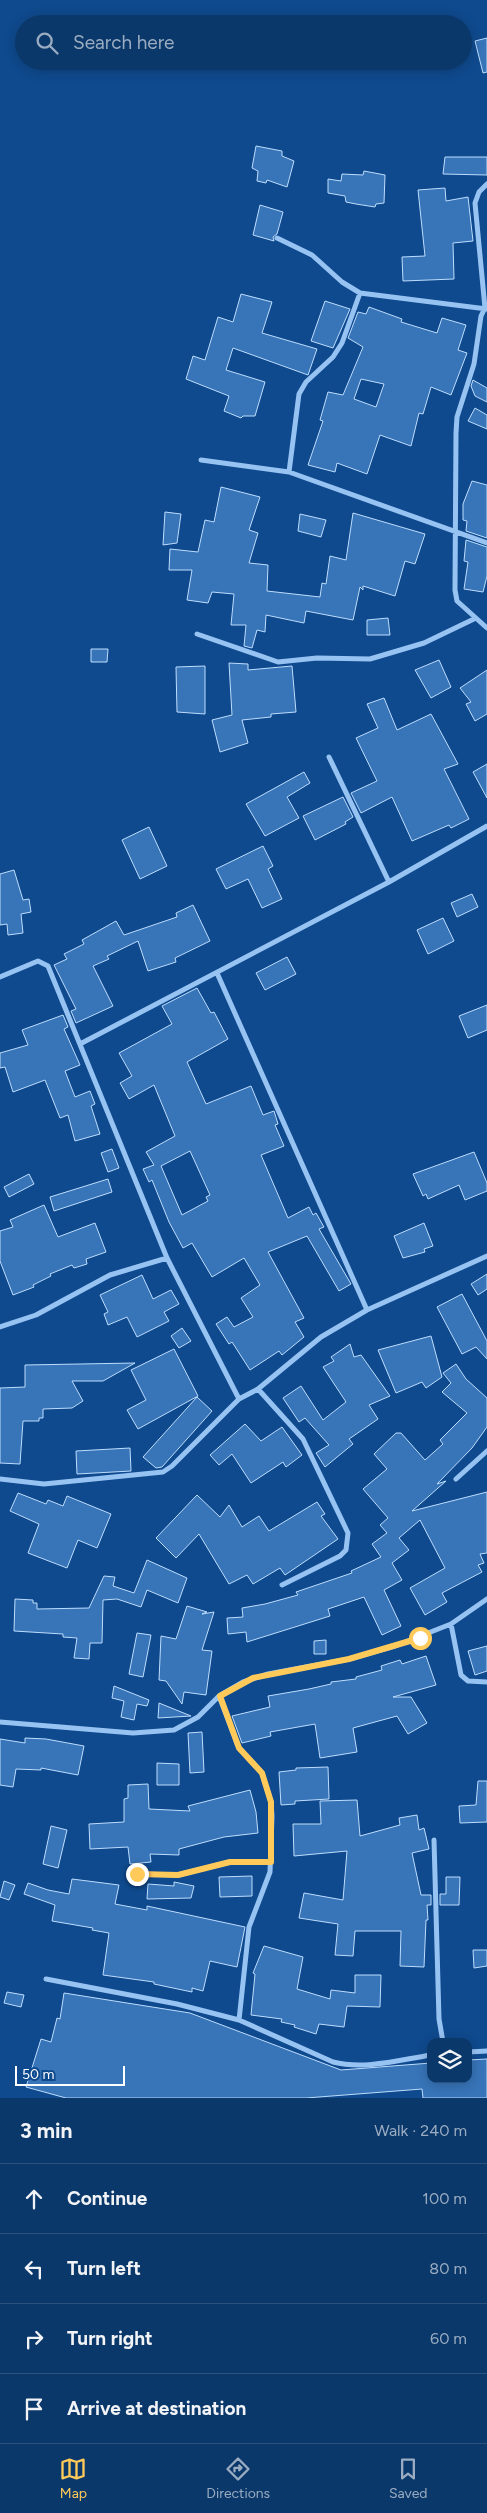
<!DOCTYPE html>
<html lang="en">
<head>
<meta charset="utf-8">
<style>
	:root { --surface:#0b386a; --page:#143f70; --text:#f1f3f6; --muted:#9aacc1; --line:#2b527e; --accent:#ffca59 }
	body { margin:0; font-family:Figtree,sans-serif; background:var(--page); color:var(--text) }
	.controls { position:absolute; right:15px; bottom:15px; display:grid; overflow:hidden; border-radius:10px; box-shadow:0 2px 12px #0003 }
	.controls button { width:45px; height:45px; display:grid; place-items:center; padding:0; border:0; border-bottom:1px solid var(--line); background:var(--surface); color:var(--text); font:25px sans-serif }
	.scale { position:absolute; left:15px; bottom:12px; width:110px; box-sizing:border-box; padding-left:5px; border:2px solid #fff; border-top:0; font-size:14px; line-height:18px; white-space:nowrap; color:#fff; -webkit-text-stroke:4px #0f4a8e; paint-order:stroke }
	.stop { position:absolute; width:15px; height:15px; margin:-11px; border:4px solid #ffca59; border-radius:50%; background:#fff }
	.stop.end { background:#ffca59; border-color:#fff; box-shadow:0 1px 5px #0008 }
	.list { margin:0; padding:0; list-style:none }
	h2 { display:flex; justify-content:space-between; align-items:center; height:65px; margin:0; padding:0 20px; font-size:21px }
	h2 small { font-size:16px; font-weight:400; color:var(--muted) }
	.list li { display:grid; grid-template-columns:32px 1fr auto; gap:15px; align-items:center; box-sizing:border-box; height:70px; padding:0 20px; border-top:1px solid var(--line) }
	.list b { display:block; font-size:19px; white-space:nowrap }
	.list em { font-size:16px; font-style:normal; color:var(--muted) }
	.icon { flex:none; width:28px; height:28px; fill:none; stroke:currentColor; stroke-width:2; stroke-linecap:round; stroke-linejoin:round }
	.map { position:relative; flex:none; width:487px; height:2098px; overflow:hidden }
	.search { position:absolute; background:var(--surface); box-shadow:0 2px 12px #0003; left:15px; right:15px; top:15px; height:55px; display:flex; align-items:center; gap:12px; box-sizing:border-box; padding:0 18px; border-radius:28px; color:var(--muted); font-size:19px }
	.sheet { height:345px; background:var(--surface) }
	nav { display:flex; justify-content:space-around; align-items:center; box-sizing:border-box; height:70px; border-top:1px solid var(--line); background:var(--surface); font-size:14px; color:var(--muted) }
	nav a { display:grid; justify-items:center; gap:2px }
	nav .on { color:var(--accent) }
	.map>svg:first-child { display:block }
	.building { fill:#3774b8; stroke:#beddfe; fill-rule:evenodd }
	.lines { fill:none; stroke-linecap:round; stroke-linejoin:round }
	.street { stroke:#97c3f3; stroke-width:5 }
	.route { stroke:#ffca59; stroke-width:6 }
</style>
</head>
<body>
<div class="map">
<svg width="487" height="2098" viewBox="0 0 487 2098">
	<rect width="100%" height="100%" fill="#0f4a8e"/>
	<!-- building -->
	<path class="building" d="M487,38V72L483,73L475,41Z
		M256,146L282,151V156L294,161L287,187L267,180L266,183L257,181L258,171L252,168Z
		M445,157H487V175L443,174Z
		M364,171L385,175L384,203L376,204L375,207L356,204L346,202L345,196L328,193V179L341,181L342,174L363,175Z
		M445,188L446,201L468,197L473,241L453,243L454,279L403,281L402,257L425,256L418,190Z
		M260,205L283,212L277,234L273,237L274,241L253,235Z
		M241,294L272,302L262,333L317,349L308,375L233,348L226,370L265,382L255,416H243L241,418L224,411L229,396L186,379L193,356L205,360L218,317L233,322Z
		M325,301L350,309L333,348L311,341Z
		M369,307L402,319L401,322L437,333L442,318L466,325L458,350L467,353L451,395L431,387L423,414L419,413L411,446L380,435L367,474L337,463L335,472L308,465L323,421L320,420L328,392L343,395L363,347L348,338L358,312L366,314ZM361,379L384,384L376,407L354,399Z
		M473,380L487,388V402L475,396L471,386Z
		M475,408L487,415V429L468,421Z
		M472,481L487,485V538L466,531L467,521L463,520V504Z
		M221,487L260,497L249,530L258,533L249,563L268,565L267,591L320,597L322,583L326,584L330,556L346,560L353,513L425,534L415,564L405,561L395,596L363,586V590L360,587L353,620L306,611L304,623L266,615L265,632L257,630L252,648L244,646L246,625H231L234,594L212,592L208,603L187,600L192,570H169L170,549L198,552L205,520L214,522Z
		M165,512L181,514L177,543L163,545Z
		M300,514L326,520L321,537L298,531Z
		M466,540L487,547V576L483,592L464,589L468,562L464,561Z
		M388,618L390,635H367V620Z
		M91,649H108L107,662H91Z
		M439,660L451,687L431,698L415,670Z
		M229,663L248,664V670L292,666L296,712L271,714V717L242,720L248,743L220,752L212,720L232,715Z
		M205,666V714L177,712L176,667Z
		M487,670V714L475,721L466,704L471,702L460,688Z
		M384,698L397,730L431,714L458,764L444,769L469,819L451,828L449,825L412,841L392,797L361,813L351,793L377,781L356,738L378,728L367,704Z
		M487,764V798L473,772Z
		M304,772L310,783L287,797L299,818L265,836L246,804Z
		M343,797L353,817L345,822L346,824L315,840L303,816Z
		M149,827L167,866L140,879L122,840Z
		M263,846L273,866L268,869L282,899L262,908L248,879L226,889L216,869Z
		M14,870L23,900L29,899L31,912L21,914L23,933L8,935L7,924L0,925V874Z
		M472,894L478,907L457,917L451,903Z
		M193,905L210,941L175,958L176,962L148,971L138,941L107,956L109,959L93,966L113,1006L76,1023L71,1011L76,1009L54,965L67,959L64,954L84,944L82,940L116,921L124,935L177,917L176,913Z
		M443,918L454,941L428,954L417,930Z
		M287,957L296,974L265,990L256,973Z
		M197,988L211,1013L214,1012L228,1039L187,1062L206,1104L251,1086L263,1115L274,1111L278,1124L275,1125L284,1146L261,1155L288,1218L309,1207L313,1215L316,1213L324,1227L319,1229L351,1284L339,1291L307,1236L268,1252L304,1318L295,1322L304,1337L282,1355L279,1351L250,1370L232,1342L229,1344L216,1324L227,1317L234,1327L253,1317L241,1298L260,1285L244,1258L212,1277L192,1243L183,1248L169,1222L152,1180L149,1182L143,1169L154,1165L146,1152L175,1136L154,1085L129,1099L120,1083L132,1076L119,1053L172,1024L162,1006ZM190,1151L210,1195L206,1197L208,1201L182,1215L161,1166Z
		M487,1005V1030L468,1038L459,1016Z
		M63,1015L68,1027L64,1029L80,1065L65,1071L75,1097L90,1091L95,1104L91,1106L100,1134L75,1141L68,1115L60,1118L45,1080L13,1092L5,1067L0,1068V1053L28,1045L22,1030Z
		M112,1149L119,1168L108,1172L101,1153Z
		M474,1152L487,1183V1191L465,1200L459,1185L428,1199L426,1194L423,1196L413,1174Z
		M29,1174L34,1184L9,1197L4,1187Z
		M108,1179L112,1192L54,1211L50,1197Z
		M44,1205L58,1237L95,1223L106,1252L86,1259L87,1264L74,1268L72,1265L50,1274L51,1276L33,1285L34,1287L13,1295L0,1261V1231L13,1227L10,1220Z
		M424,1223L433,1246L424,1249L425,1252L403,1258L394,1236Z
		M487,1274V1289L478,1295L471,1284Z
		M142,1275L153,1299L171,1290L179,1304L164,1312L169,1321L137,1337L127,1317L108,1325L104,1314L108,1312L100,1295Z
		M462,1294L487,1341V1359L476,1347L462,1354L437,1307Z
		M182,1328L191,1341L179,1348L171,1336Z
		M431,1336L442,1377L426,1388L422,1382L396,1393L378,1350Z
		M350,1344L354,1357L361,1355L390,1396L369,1405L378,1419L349,1439L353,1444L325,1467L316,1453L329,1445L305,1418L299,1422L283,1398L301,1386L323,1420L346,1402L323,1367L334,1361L331,1357Z
		M174,1349L198,1396L138,1429L127,1410L146,1400L131,1370Z
		M135,1363L103,1381H72L83,1401L72,1408L43,1409V1418H39V1421H23L20,1464L0,1463V1388L25,1387V1365Z
		M456,1364L466,1379L487,1398V1427L472,1448L437,1484L446,1481L412,1511L487,1492V1553L480,1554L484,1563L478,1565L482,1572L442,1593L447,1602L425,1615L410,1588L445,1568L420,1520L399,1538L409,1550L392,1563L402,1580L384,1590L401,1626L382,1635L364,1597L328,1609L330,1616L247,1642L246,1632L228,1634L227,1618L243,1617L242,1608L265,1604L298,1595L296,1592L352,1573L351,1571L381,1557L372,1544L387,1533L380,1525L388,1518L363,1489L387,1469L374,1454L396,1433H401L425,1460L443,1444L440,1440L467,1413L442,1392L451,1383L443,1373Z
		M197,1397L212,1411L162,1467L156,1468L143,1457Z
		M245,1424L261,1441L282,1427L302,1455L286,1467L283,1462L251,1483L232,1454L219,1465L210,1455Z
		M130,1448L131,1471L77,1474L76,1451Z
		M18,1493L46,1504L48,1500L63,1506L67,1496L111,1514L97,1548L78,1540L67,1568L28,1553L39,1524L10,1511Z
		M197,1495L220,1517L229,1505L242,1527L259,1516L269,1531L317,1502L325,1514L321,1516L338,1539L285,1575L280,1568L253,1584L247,1575L229,1584L199,1534L176,1558L156,1538Z
		M147,1560L187,1578L178,1603L147,1590L141,1607L117,1599L103,1600L102,1643H90L89,1659L74,1658L77,1638L63,1637V1634L14,1631L15,1599L33,1600V1603H37V1609L89,1608L104,1576L115,1577L113,1586L134,1593Z
		M187,1606L207,1612L202,1614L214,1612L202,1650L212,1651L206,1695L184,1692L182,1704L166,1681L159,1680L161,1636L176,1639Z
		M137,1633L151,1635L143,1677L129,1674Z
		M326,1640V1654H314V1641Z
		M487,1646V1671L475,1675L468,1651Z
		M426,1656L436,1685L393,1697H411L427,1723L408,1734L397,1716L353,1728L357,1752L320,1758L315,1724L270,1732L271,1736L242,1743L232,1716L270,1707L268,1696L309,1689L331,1684V1682L356,1679V1677L382,1670L381,1666L400,1660L402,1664Z
		M114,1686L149,1700L147,1706L137,1704L134,1720L121,1717L124,1701L112,1698Z
		M159,1703L191,1716L158,1718Z
		M202,1732L204,1772L190,1773L188,1733Z
		M25,1738L46,1739L84,1746L78,1775L41,1768V1770L16,1769L13,1787L0,1785V1739L25,1743Z
		M157,1763L179,1764V1785H157Z
		M328,1767L329,1799L295,1801V1804L281,1805L279,1772L296,1770V1768Z
		M478,1781H487V1822L460,1823L459,1806L476,1805Z
		M148,1784L149,1809L190,1811L188,1806L250,1790L256,1812L258,1833L224,1837L179,1849V1855L150,1854L151,1862L130,1864L128,1847L90,1849L89,1824L124,1822V1799L128,1798V1785Z
		M357,1800L360,1836L400,1825L399,1818L417,1815L419,1830L424,1828L429,1849L412,1853L421,1895H431V1905H427L428,1920H426L424,1967L400,1966L401,1931H355L353,1956L335,1955L338,1924L299,1918L304,1893L343,1900L347,1851L294,1856L293,1824H321L320,1801Z
		M51,1826L67,1830L58,1868L43,1864Z
		M252,1876V1896L220,1897L219,1877Z
		M446,1877H460L459,1905H440V1894H446Z
		M72,1879L119,1885L115,1904L147,1910V1906L245,1927L237,1967L210,1961L203,1991L192,1988V1992L154,1984V1982L103,1975L109,1933L92,1930L93,1928L52,1921L55,1905L24,1894L28,1883L48,1890L69,1894Z
		M4,1881L15,1885L9,1900L0,1897Z
		M174,1882L194,1886L191,1898L147,1899L148,1884L174,1886Z
		M264,1946L303,1957L297,1989L330,1999L331,1990L355,1993V1975H381L380,2007L347,2006L344,2027L319,2024L316,2034L294,2027L295,2025L281,2022L282,2019L251,2015L255,1974L253,1973Z
		M473,1950H487V1966L474,1968Z
		M7,1992L24,1995L21,2007L4,2003Z
		M64,1993L190,2013L341,2070L431,2063V2079H468V2060L487,2059V2098H423L422,2089L306,2098H66L26,2087L41,2039L51,2042L57,2018L60,2019Z"/>
	<g class="lines">
		<!-- street -->
		<path class="street" d="M487,184L479,192L475,203L485,308L481,316L474,364L457,417L456,433L455,590L457,601L487,628
			M277,238L312,255L342,282L360,293L487,309
			M201,460L289,472L487,543
			M289,472L299,394L306,382L333,357L342,343L360,293
			M197,634L278,662L317,658L370,659L424,643L476,618
			M329,757L389,882
			M217,973L367,1310
			M0,977L38,961L48,966L167,1258L239,1399
			M80,1044L389,882L487,826
			M0,1327L36,1315L110,1275L167,1258
			M258,1389L303,1439L348,1533L346,1550L340,1556L282,1585
			M0,1479L44,1484L163,1472L172,1466L239,1399L258,1389L321,1337L367,1310L487,1256
			M456,1479L487,1451
			M451,1624L461,1675L468,1681L487,1682
			M219,1696L239,1748L262,1773L271,1802L272,1816L270,1872L249,1927L239,2020
			M0,1722L133,1733L174,1730L198,1717L219,1696L243,1682L268,1674L349,1659L395,1646L451,1624L487,1599
			M434,1840L439,2019L443,2042
			M137,1874L178,1875L230,1862H271
			M46,1979L177,2004L239,2020L333,2062C365,2070 399,2060 431,2055
			M468,2052L487,2051"/>
	</g>
	<g class="lines">
		<!-- route -->
		<path class="route" d="M137,1874L178,1875L230,1862H271V1802L262,1773L239,1748L220,1696L253,1678L349,1659L420,1638"/>
	</g>
</svg>
<div class="controls">
<button><svg class="icon" aria-label="layers" viewBox="0 0 24 24"><path d="M12 4l9 5-9 5-9-5zM3 14l9 5 9-5"/></svg></button>
</div>
<div class="scale">50 m</div>
<div class="stop" style="left:420px;top:1638px"></div>
<div class="stop end" style="left:137px;top:1874px"></div>
<div class="search"><svg class="icon" aria-label="search" viewBox="0 0 24 24"><circle cx="10" cy="10" r="6"/><path d="M15 15l6 6"/></svg>Search here</div>
</div>
<section class="sheet">
<h2>3 min<small>Walk · 240 m</small></h2>
<ul class="list">
<li><svg class="icon" aria-label="ahead" viewBox="0 0 24 24"><path d="M12 20V5M6 11l6-6 6 6"/></svg><div><b>Continue</b></div><em>100 m</em></li>
<li><svg class="icon" aria-label="left" viewBox="0 0 24 24"><path d="M17 20v-9H6M10 6l-5 5 5 5"/></svg><div><b>Turn left</b></div><em>80 m</em></li>
<li><svg class="icon" aria-label="right" viewBox="0 0 24 24"><path d="M7 20v-9h11M14 6l5 5-5 5"/></svg><div><b>Turn right</b></div><em>60 m</em></li>
<li><svg class="icon" aria-label="arrive" viewBox="0 0 24 24"><path d="M6 21V4h12l-3 4 3 4H6"/></svg><div><b>Arrive at destination</b></div></li>
</ul>
</section>
<nav>
<a class="on"><svg class="icon" aria-label="map" viewBox="0 0 24 24"><path d="M3 6l6-2 6 2 6-2v14l-6 2-6-2-6 2zM9 4v14M15 6v14"/></svg>Map</a>
<a><svg class="icon" aria-label="directions" viewBox="0 0 24 24"><path d="M12 3l9 9-9 9-9-9zM9 14v-3h6M13 9l2 2-2 2"/></svg>Directions</a>
<a><svg class="icon" aria-label="saved" viewBox="0 0 24 24"><path d="M7 4h10v16l-5-4-5 4z"/></svg>Saved</a>
</nav>
</body>
</html>
